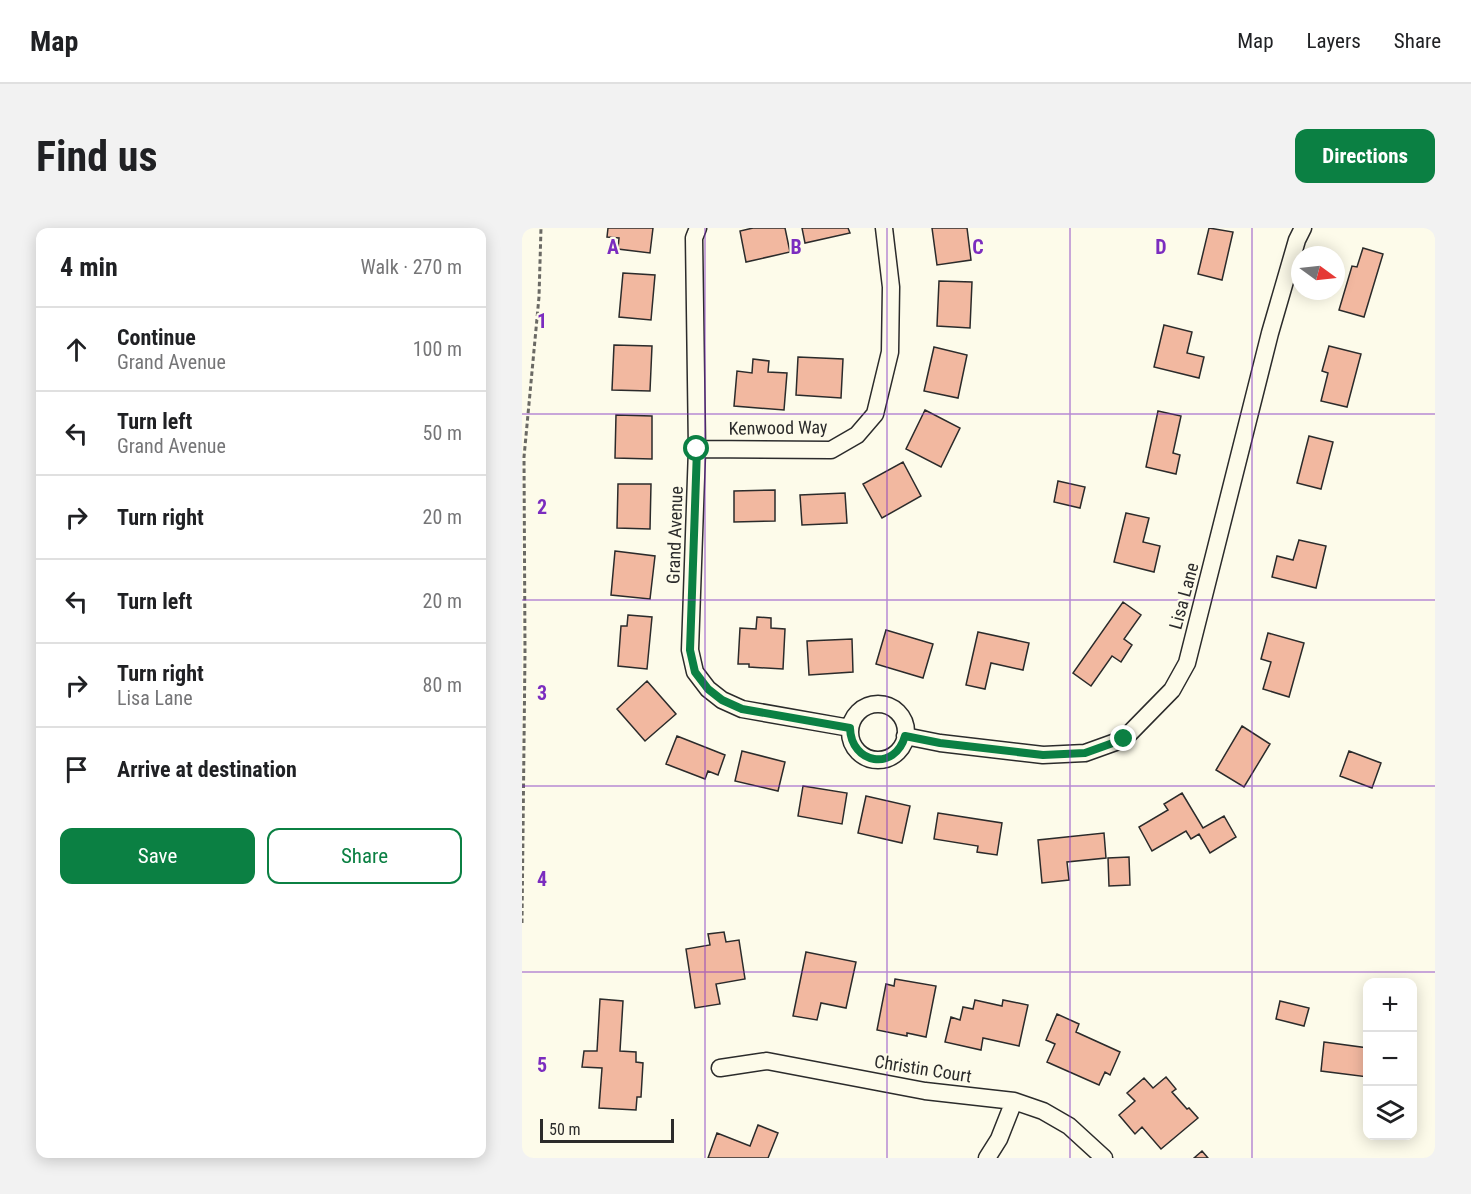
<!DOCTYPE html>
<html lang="en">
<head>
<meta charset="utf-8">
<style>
	:root { --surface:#fff; --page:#f2f2f2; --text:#202124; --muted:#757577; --line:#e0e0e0; --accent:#0b8043 }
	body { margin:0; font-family:"Roboto Condensed",sans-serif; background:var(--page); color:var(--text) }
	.controls { position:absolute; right:18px; bottom:18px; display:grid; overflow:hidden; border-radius:12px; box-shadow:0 3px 15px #0003 }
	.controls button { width:54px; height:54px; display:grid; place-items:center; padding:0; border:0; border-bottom:2px solid var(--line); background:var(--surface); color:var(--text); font:30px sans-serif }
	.compass { position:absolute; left:769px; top:18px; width:54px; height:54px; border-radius:50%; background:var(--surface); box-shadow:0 3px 15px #0003; rotate:105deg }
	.scale { position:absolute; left:18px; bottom:15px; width:134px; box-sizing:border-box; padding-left:6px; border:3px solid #2b2b2b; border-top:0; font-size:16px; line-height:21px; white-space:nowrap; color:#2b2b2b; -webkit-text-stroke:4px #fdfbea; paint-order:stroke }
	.stop { position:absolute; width:18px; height:18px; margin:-14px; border:4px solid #0b8043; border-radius:50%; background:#fff }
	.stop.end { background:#0b8043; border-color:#fff; box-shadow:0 2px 6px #0008 }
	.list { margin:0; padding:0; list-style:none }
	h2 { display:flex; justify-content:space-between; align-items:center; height:78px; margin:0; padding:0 24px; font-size:26px }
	h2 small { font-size:20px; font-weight:400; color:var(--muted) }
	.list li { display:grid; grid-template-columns:39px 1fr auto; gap:18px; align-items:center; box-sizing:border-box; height:84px; padding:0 24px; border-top:2px solid var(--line) }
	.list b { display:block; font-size:22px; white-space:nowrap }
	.list p { margin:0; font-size:20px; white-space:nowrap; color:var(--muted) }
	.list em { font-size:20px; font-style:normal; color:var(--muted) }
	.actions { display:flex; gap:12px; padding:18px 24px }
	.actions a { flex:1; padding:14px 0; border:2px solid var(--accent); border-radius:12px; text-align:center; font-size:21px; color:var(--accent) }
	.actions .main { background:var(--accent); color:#fff }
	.icon { flex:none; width:33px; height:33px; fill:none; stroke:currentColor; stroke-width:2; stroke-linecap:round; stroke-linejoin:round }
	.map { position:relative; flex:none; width:913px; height:930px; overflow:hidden; border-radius:12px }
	header { display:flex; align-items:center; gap:36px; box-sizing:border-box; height:84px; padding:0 30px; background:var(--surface); border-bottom:2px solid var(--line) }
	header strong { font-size:28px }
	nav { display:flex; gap:33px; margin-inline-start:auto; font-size:21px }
	.intro { display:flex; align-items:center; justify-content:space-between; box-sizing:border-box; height:144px; padding:0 36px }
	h1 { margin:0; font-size:42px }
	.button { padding:15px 27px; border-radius:12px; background:var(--accent); color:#fff; font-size:21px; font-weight:700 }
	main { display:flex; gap:36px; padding:0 36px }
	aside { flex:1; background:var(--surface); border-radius:12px; box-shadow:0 3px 15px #0003 }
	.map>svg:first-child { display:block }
	.building { fill:#f2b8a0; stroke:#2b2b2b; stroke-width:1.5 }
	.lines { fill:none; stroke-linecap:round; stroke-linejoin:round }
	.minor-casing { stroke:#2b2b2b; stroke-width:19 }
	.path { stroke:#6a6964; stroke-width:3; stroke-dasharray:4.5 3; stroke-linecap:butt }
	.minor { stroke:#fdfbea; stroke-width:16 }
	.route { stroke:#0b8043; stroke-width:8 }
	.grid { fill:none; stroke:#7b2cbf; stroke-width:1.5; stroke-opacity:0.55 }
	.labels { text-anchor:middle; stroke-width:4.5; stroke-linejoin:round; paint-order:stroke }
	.street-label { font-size:18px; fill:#2b2b2b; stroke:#fdfbea }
	.grid-label { font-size:20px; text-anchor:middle; font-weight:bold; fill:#7b2cbf; stroke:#fdfbea; stroke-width:4.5; stroke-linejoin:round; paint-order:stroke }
</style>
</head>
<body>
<header>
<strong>Map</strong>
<nav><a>Map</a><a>Layers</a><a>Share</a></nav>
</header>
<div class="intro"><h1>Find us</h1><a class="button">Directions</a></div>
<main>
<aside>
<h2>4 min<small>Walk · 270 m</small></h2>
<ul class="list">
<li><svg class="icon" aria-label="ahead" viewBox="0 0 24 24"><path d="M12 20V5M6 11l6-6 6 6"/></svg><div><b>Continue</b><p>Grand Avenue</p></div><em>100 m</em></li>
<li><svg class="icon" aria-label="left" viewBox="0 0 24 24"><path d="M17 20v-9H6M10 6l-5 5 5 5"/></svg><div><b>Turn left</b><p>Grand Avenue</p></div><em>50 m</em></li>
<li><svg class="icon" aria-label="right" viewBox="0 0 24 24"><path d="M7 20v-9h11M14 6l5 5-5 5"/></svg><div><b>Turn right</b></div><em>20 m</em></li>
<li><svg class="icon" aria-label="left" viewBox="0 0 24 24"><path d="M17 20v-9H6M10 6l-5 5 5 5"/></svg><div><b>Turn left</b></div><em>20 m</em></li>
<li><svg class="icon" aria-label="right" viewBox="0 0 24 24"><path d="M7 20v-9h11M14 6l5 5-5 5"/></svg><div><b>Turn right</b><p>Lisa Lane</p></div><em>80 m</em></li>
<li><svg class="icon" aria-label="arrive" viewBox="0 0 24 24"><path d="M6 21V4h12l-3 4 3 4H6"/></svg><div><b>Arrive at destination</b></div></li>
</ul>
<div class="actions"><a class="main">Save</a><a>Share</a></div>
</aside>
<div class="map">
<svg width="913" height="930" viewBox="0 0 913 930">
	<rect width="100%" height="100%" fill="#fdfbea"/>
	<!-- building -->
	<path class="building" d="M86,0H131L128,25L96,21L97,10L85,9Z
		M231,0H263L268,24L224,34L218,3Z
		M280,0H326L328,5L283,15Z
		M410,0H445L449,32L415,37Z
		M687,0L711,4L700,52L676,46Z
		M841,20L861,26L842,89L817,82L830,38L835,39Z
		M101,45L133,47L129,92L97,89Z
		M417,53L450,54L448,100L415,98Z
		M642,97L670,104L665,125L682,129L677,150L632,139Z
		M92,117L130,118L128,163L90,162Z
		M807,118L839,126L825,179L799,173L806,145L800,143Z
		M412,119L445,127L436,170L402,163Z
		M276,129L321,131L319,170L274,167Z
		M231,131L247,133L246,144L265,145L262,182L212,178L215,143L230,145Z
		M403,182L438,200L419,239L384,221Z
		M636,183L659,188L651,225L658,227L654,246L624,239Z
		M94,187L130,188V231L93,230Z
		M787,208L811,214L799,261L775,255Z
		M381,234L399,268L360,290L341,256Z
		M536,253L563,259L558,280L532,274Z
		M96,256H129L128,301L95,300Z
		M253,262V293L212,294V263Z
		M323,265L325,295L280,297L278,267Z
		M604,285L627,290L621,314L638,318L632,344L592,334Z
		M777,312L804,318L794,360L750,349L755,328L771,332Z
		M93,323L133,328L128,371L89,367Z
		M601,374L619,387L602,411L610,417L599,434L590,428L569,458L551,445Z
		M106,387L130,389L125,441L96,438L99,398H105Z
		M235,389L249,390V400L263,401L261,441L227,439V436H216L218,400L234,401Z
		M364,402L411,416L401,450L354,436Z
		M456,404L507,415L501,442L469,435L463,461L444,457Z
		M746,405L782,415L767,469L741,461L749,434L739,431Z
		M330,411L331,444L287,447L285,413Z
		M125,453L154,486L123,513L95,481Z
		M720,498L748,516L722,559L694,542Z
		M155,508L203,527L196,547L186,543L183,551L144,536Z
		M220,523L263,534L256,563L213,553Z
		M827,523L859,535L850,560L818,548Z
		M281,558L325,565L320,596L276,588Z
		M660,565L681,600L702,588L714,609L688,625L677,606L669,611L664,603L630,623L617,599L646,582L642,576Z
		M344,568L388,578L380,615L336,605Z
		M416,585L480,595L475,627L455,624L456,618L412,611Z
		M582,605L584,630L545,634L547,652L520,655L516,612Z
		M607,629L608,657L587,658L586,630Z
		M202,704L204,714L217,712L223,751L194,756L198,776L173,780L164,721L188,717L186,706Z
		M284,724L334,734L324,780L299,775L295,792L271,788Z
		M373,751L414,758L404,809L385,805V808L355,802L364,756L372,758Z
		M78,771L101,773L98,823L114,824V834L121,835L119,869H115L114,882L77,880L80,840L60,839L62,823H75Z
		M453,772L480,778L481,772L506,777L497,818L461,810L459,822L423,814L429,789L438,792L441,779L451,781Z
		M758,773L787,780L782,798L754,791Z
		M535,786L557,796L554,804L598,824L588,847L583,844L577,857L525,834L533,816L524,812Z
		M802,814L846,820V849L799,843Z
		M644,849L654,861L650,864L665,881L667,880L676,890L639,921L620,899L613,906L597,887L613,873L605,865L622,850L631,860Z
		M236,897L256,905L246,930H186L195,905L228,918Z
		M680,923L686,930H672Z"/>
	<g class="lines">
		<!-- minor casing -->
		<g class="minor-casing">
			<path id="minor" d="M176,0L172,10L175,221L168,422L173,444L186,461L200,472L220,481L328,500
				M175,221L309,222L335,207L353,186L368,124L369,59L362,0
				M328 504a28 28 0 1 1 56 0a28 28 0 1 1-56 0Z
				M383,508L418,515L521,527L563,525L602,511L650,462L665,435L748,105L775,12L781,0
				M198,840L245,833L403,863L492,873L521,883L547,898L582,930
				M465,930L477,911L492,873"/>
		</g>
		<!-- path -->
		<path class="path" d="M0,695L3,425L2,229L17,69L19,0"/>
		<!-- minor -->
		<use href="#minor" class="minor"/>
	</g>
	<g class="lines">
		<!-- route -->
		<path class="route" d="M175,221L168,422L173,444L186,461L200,472L220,481L328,500C329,536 373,544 383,508L418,515L521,527L563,525L602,511"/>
	</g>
	<!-- grid -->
	<path class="grid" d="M183,0V930M365,0V930M548,0V930M730,0V930M0,186H913M0,372H913M0,558H913M0,744H913"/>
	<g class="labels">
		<!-- street labels -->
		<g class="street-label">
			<text transform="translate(256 200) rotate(-1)" y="6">Kenwood Way</text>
			<text transform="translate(153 307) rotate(-88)" y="6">Grand Avenue</text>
			<text transform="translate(662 368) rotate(-75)" y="6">Lisa Lane</text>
			<text transform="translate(401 841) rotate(9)" y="6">Christin Court</text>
		</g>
	</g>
	<g class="grid-label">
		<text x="91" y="26">A</text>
		<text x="274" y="26">B</text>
		<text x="456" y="26">C</text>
		<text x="639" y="26">D</text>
		<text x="20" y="100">1</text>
		<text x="20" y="286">2</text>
		<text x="20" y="472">3</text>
		<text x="20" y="658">4</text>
		<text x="20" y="844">5</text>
	</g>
</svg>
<div class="controls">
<button>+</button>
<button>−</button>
<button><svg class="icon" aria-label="layers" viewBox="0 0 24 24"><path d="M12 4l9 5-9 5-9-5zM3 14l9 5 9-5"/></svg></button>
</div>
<svg class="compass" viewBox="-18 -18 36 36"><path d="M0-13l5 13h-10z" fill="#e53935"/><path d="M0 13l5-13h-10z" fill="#757577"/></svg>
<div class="scale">50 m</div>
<div class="stop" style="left:175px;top:221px"></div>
<div class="stop end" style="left:602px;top:511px"></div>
</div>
</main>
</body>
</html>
